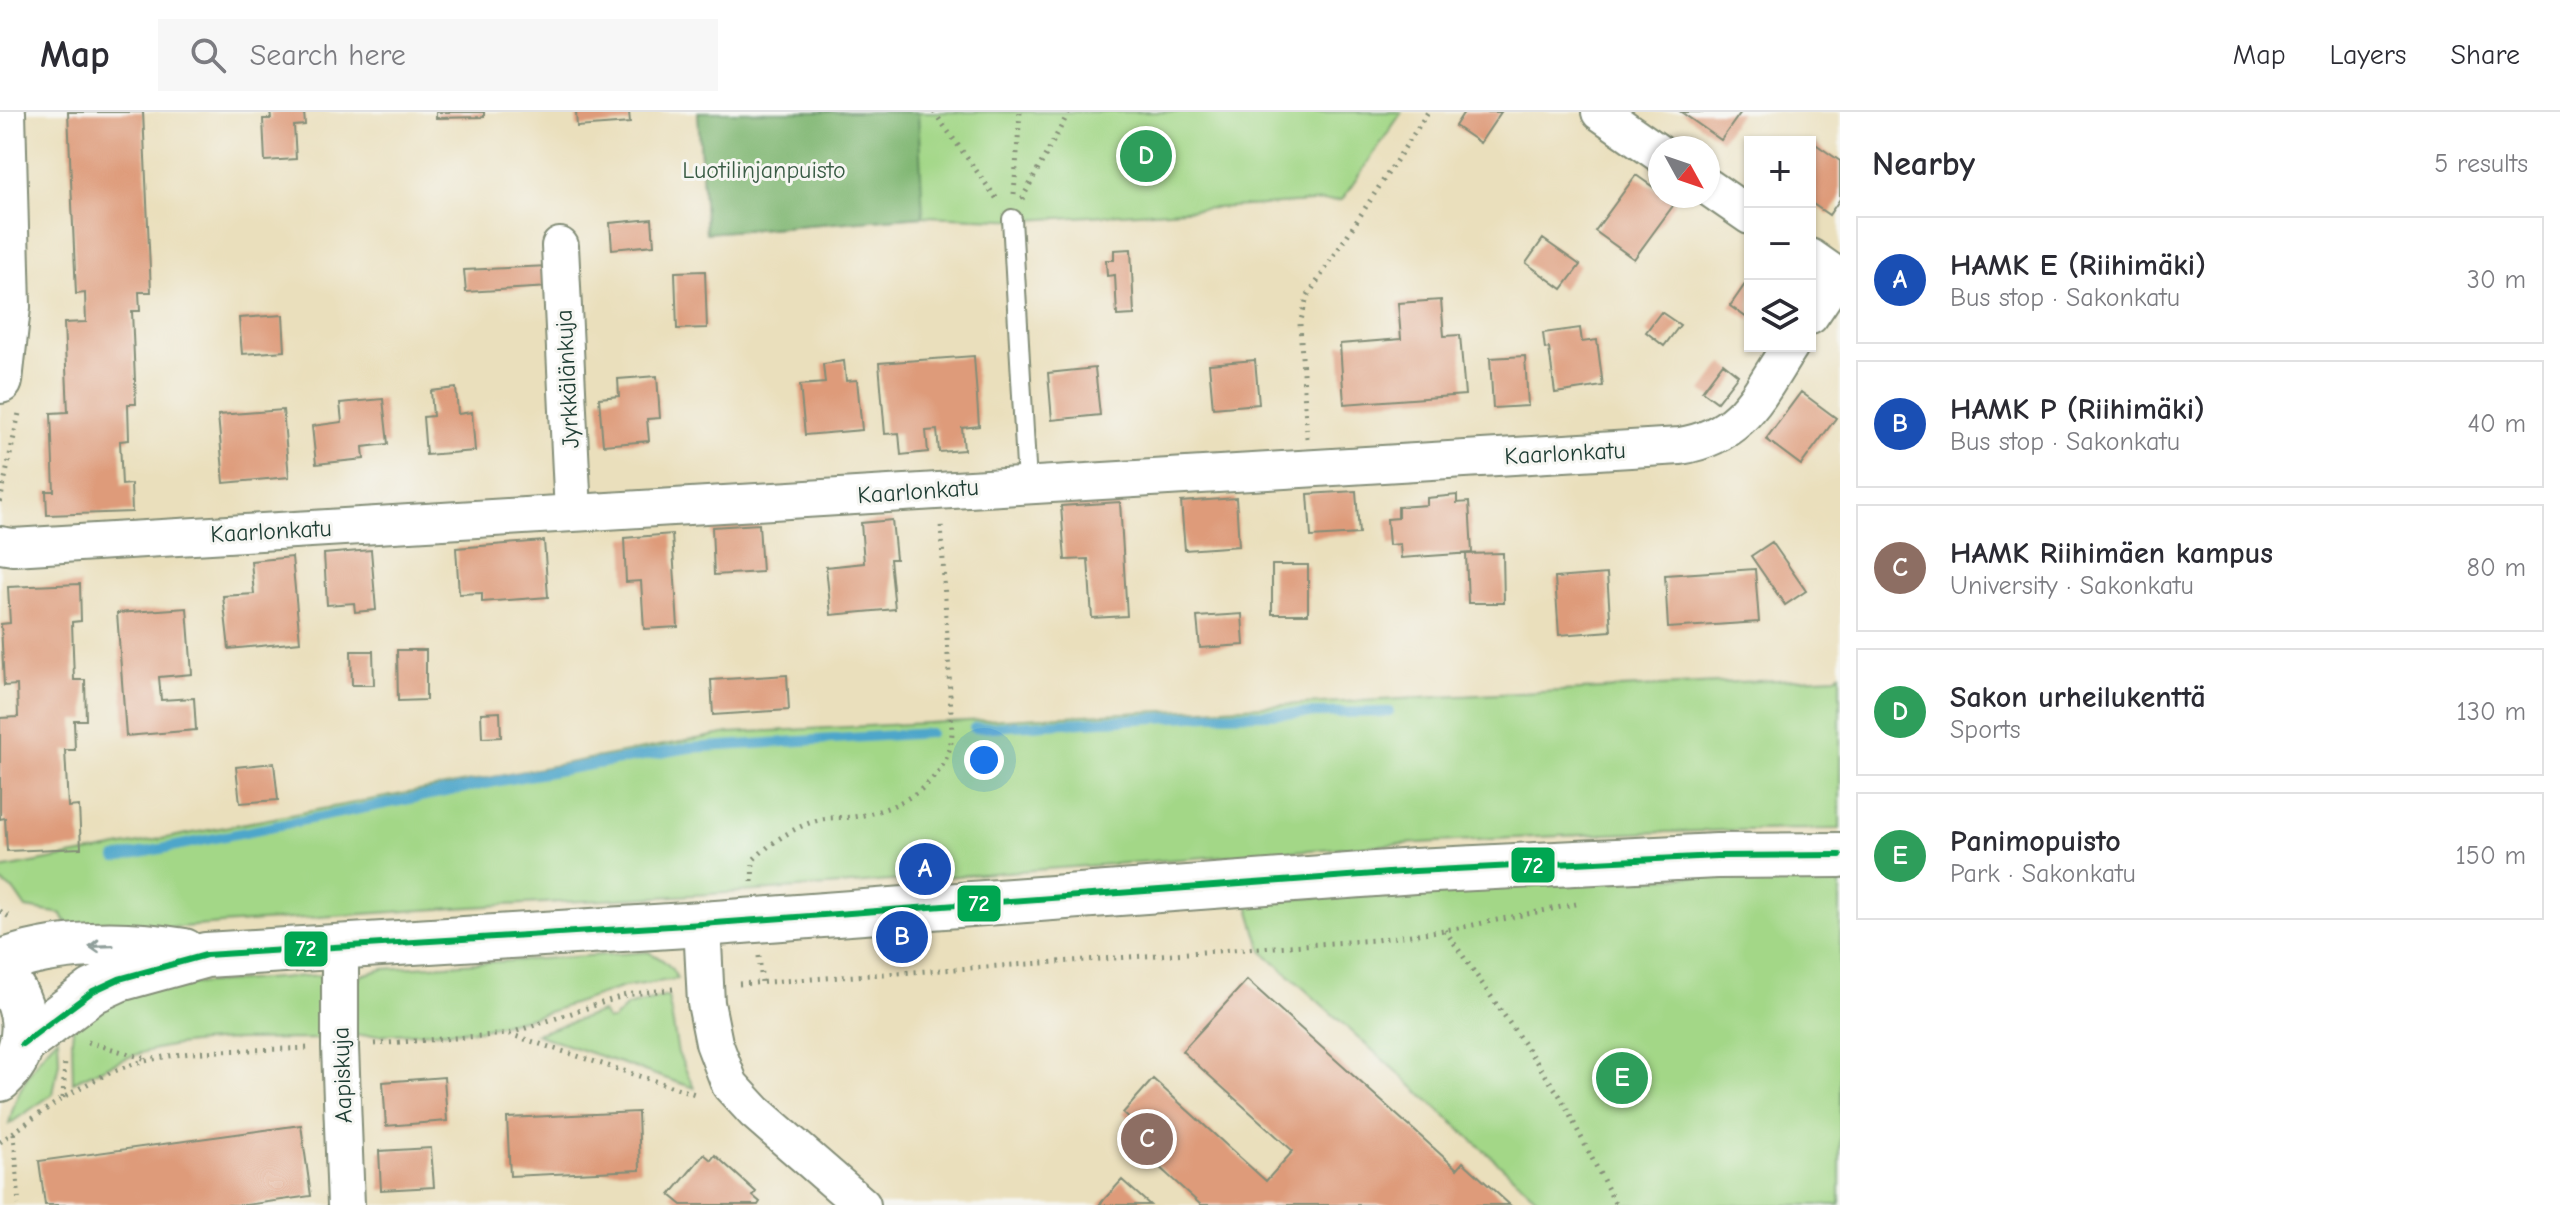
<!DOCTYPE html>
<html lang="en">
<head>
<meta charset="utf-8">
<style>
	:root { --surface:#fff; --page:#f7f7f7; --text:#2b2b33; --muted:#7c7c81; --line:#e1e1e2; --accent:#db2777 }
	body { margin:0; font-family:"Comic Neue",sans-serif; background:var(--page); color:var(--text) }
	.controls { position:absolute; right:24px; top:24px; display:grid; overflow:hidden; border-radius:0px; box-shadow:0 2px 6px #0004 }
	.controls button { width:72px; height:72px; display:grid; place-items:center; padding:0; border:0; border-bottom:2px solid var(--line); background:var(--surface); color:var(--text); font:40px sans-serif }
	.compass { position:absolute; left:1648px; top:24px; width:72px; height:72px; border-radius:50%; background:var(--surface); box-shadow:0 2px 6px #0004; rotate:130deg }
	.you { position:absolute; left:984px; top:648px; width:28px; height:28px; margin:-20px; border:6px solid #fff; border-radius:50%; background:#1a73e8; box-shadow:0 0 0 12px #1a73e833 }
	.badge { display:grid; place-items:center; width:52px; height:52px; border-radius:50%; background:var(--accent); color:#fff; font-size:26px; font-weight:700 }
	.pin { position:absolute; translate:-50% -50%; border:4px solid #fff; box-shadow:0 2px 8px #0006 }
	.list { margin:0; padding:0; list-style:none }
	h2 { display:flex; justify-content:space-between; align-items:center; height:104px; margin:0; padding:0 32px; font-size:34px }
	h2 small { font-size:26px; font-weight:400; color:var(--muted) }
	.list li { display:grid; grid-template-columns:52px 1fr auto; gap:24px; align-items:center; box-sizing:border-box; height:128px; margin:0 16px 16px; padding:0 16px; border:2px solid var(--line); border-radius:0px }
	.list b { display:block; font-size:30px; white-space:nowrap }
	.list p { margin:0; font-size:26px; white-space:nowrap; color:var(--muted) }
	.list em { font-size:26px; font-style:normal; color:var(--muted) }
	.icon { flex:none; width:44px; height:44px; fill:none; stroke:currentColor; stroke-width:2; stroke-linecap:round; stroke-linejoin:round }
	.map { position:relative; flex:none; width:1840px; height:1093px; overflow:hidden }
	header { display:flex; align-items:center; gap:48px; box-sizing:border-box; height:112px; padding:0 40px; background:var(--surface); border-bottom:2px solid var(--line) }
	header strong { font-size:38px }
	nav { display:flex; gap:44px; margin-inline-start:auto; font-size:28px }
	.search { width:560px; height:72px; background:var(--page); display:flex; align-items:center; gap:20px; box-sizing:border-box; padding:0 28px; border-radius:0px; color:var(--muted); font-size:30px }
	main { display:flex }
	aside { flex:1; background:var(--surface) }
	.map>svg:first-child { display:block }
	.green { fill:#a3d787; stroke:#618a5e; stroke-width:2 }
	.forest { fill:#82b874; stroke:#507a54; stroke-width:2 }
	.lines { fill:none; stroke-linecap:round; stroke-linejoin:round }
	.stream { stroke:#4da6ca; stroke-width:10 }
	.building { fill:#de9b7a }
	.lane-casing { stroke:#848e78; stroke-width:22 }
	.street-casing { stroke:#848e78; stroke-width:40 }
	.secondary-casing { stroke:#848e78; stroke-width:48 }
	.path { stroke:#848e78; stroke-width:5; stroke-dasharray:2 6; stroke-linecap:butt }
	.lane { stroke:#fff; stroke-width:18 }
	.street { stroke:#fff; stroke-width:36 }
	.secondary { stroke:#fff; stroke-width:44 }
	.bus-1-casing { stroke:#f6f6f2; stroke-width:12 }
	.bus-1 { stroke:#00a651; stroke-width:6 }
	.oneway { stroke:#8f9e9a }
	.labels { text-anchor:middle; stroke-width:6; stroke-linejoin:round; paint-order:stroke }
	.park-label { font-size:24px; fill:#395c45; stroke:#f6f6f2 }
	.street-label { font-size:24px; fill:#1f3d34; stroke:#f6f6f2 }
	.line-badge { stroke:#f6f6f2; stroke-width:3 }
	.badge-label { font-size:22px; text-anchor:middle; font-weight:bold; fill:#fff }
</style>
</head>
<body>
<header>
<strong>Map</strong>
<div class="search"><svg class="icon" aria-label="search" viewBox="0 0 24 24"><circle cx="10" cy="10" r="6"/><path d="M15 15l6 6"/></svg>Search here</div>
<nav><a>Map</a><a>Layers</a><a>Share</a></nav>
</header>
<main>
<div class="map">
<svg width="1840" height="1093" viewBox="0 0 1840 1093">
	<rect width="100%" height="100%" fill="#f6f6f2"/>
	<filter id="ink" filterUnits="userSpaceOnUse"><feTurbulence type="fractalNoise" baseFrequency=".0125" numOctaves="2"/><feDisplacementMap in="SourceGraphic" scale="16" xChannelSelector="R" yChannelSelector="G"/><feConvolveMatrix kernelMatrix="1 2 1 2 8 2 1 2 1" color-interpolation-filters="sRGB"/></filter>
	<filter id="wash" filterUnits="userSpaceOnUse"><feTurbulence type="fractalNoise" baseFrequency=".006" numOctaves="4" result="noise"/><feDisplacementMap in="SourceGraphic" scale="32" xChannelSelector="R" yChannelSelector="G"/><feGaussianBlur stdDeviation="1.8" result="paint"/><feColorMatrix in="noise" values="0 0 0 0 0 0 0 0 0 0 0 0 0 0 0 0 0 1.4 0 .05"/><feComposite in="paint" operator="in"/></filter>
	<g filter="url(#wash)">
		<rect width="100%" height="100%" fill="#eadfbc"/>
		<!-- green -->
		<path class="green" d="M698,0H1402L1342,88L1028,108L923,104L706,121Z
			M1840,561V717C1478,718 1117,753 756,779C661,786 566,789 471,795C338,803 205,813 72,823L62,802L26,796L15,780L0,769V757L729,621L1836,565Z
			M1754,761L1840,762V1093H1545L1262,839L1247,789Z
			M648,840C661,846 672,853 677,867L624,875L539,903L479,918L351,924L352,875L362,863L383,857Z
			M320,863L326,870L330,920L321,927C267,928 192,925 141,941C118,948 95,960 73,970L72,926L74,910L139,876Z
			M668,884L678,941L694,976L535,922L602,900L607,908H613L627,894Z
			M58,925L59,950L53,982L9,1012C16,978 34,949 58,925Z"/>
		<!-- forest -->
		<path class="forest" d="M698,0H918L923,104L706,121Z"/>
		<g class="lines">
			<!-- stream -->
			<path class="stream" d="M974,616L1210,603L1389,600
				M116,746L510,667L689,636L930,621"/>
		</g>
		<g id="blocks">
			<!-- building -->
			<path class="building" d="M68,0H143L151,180H139L140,199H132L136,292H128L129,328L120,329L122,373L131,372L132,400L47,403L46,379H54L51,301L68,300L64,211L86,210L85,181L76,182Z
				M270,0H304L305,13L294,14L296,47L265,49L263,7H271Z
				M436,0H484V5L436,6Z
				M576,0H629L630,11L577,15Z
				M1464,0H1501L1480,31L1455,14Z
				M1681,0H1741L1721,28Z
				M1814,31L1840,49V87L1829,103L1810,90V36Z
				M1636,63L1660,80V84H1665L1675,91L1634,147L1595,119Z
				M652,107L654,133L612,137L610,111Z
				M1543,127L1580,153L1562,177L1526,151Z
				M1131,137L1134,203L1117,204L1115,163L1107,164L1106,148H1114V138Z
				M549,154L550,175L466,180L464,158Z
				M705,159L707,216L677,217L675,160Z
				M1750,165V208L1730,194Z
				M1441,188L1444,224L1460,223L1465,283L1344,292L1340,232L1401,227L1398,191Z
				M1661,200L1680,213L1664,234L1646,220Z
				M283,203L285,239L242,242L239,206Z
				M1580,216L1582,230L1597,228L1603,274L1555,281L1549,236L1545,237L1543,221Z
				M974,244L979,314L962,316L964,338L939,340L937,318L926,319L928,340L901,343L899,321L885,322L879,251Z
				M1525,244L1528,294L1493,296L1490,246Z
				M1255,248L1259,292L1213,296L1209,252Z
				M844,249L846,269L857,268L862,318L805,323L800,273L825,271L823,252Z
				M1723,251L1738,263L1717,290L1702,279Z
				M1095,256L1100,303L1052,308L1048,261Z
				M657,264L660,306L647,307L649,329L603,333L599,286L619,284L618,267Z
				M456,276L458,302L472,300L475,339L426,343L423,305L433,304L431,279Z
				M1801,280L1836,306L1801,353L1766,327Z
				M383,287L388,332L363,335L364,347L316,352L312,314L342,310L340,291Z
				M283,298L289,365L224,371L218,303Z
				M1356,379L1359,422L1311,425L1308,382Z
				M1457,383V391L1469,390L1472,441L1401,446L1400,432L1389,433L1387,407L1398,406V395L1427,393V386Z
				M1236,386L1239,434L1185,438L1181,390Z
				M1120,390L1127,504L1092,506L1088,447L1065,448L1061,394Z
				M892,408L896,447H890L895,497L831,503L826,455L864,451L861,411Z
				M759,412L762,460L714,463L712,415Z
				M672,422L678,515L644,517L641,469L626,470L624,426Z
				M544,429L548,485L482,490V481L459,482L456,436Z
				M1772,430L1806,479L1785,493L1751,444Z
				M371,438L376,498L355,500L354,491L327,493L324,442Z
				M1503,441L1504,491H1468L1466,442Z
				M292,445L300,530L229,537L223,484L254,482L251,449Z
				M1272,453H1308V502H1272Z
				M1755,457L1759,510L1668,516L1665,463Z
				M1607,462L1611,519L1559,523L1555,466Z
				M80,472L81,509L72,510L74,568H85L86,608H74L75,638H65L68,695L79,694L81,736L7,739L5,706L0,707V606L18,605L17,573L4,574L1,512L10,511L8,475Z
				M187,496L192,562L159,565L161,588L194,586L196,618L126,624L117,501Z
				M1242,502L1244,533L1200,536L1197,505Z
				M397,538H426V588L398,589Z
				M351,539H373L374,573H352Z
				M787,563L789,598L713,603L711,568Z
				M500,600L501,625L482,626L481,601Z
				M274,651L278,688L240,691L236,655Z
				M1247,868L1457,1057L1463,1050L1510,1093H1201L1147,1044L1157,1032L1123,1001L1153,967L1266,1069L1293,1039L1182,939Z
				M444,965L447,1009L386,1014L383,970Z
				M638,1000L640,1058L510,1064L507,1006Z
				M301,1013L311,1084L246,1093H45L39,1049Z
				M431,1036L434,1075L381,1078L379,1039Z
				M704,1042L711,1048L715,1043L756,1080L753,1084L760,1090L758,1093H682L670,1083Z
				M1122,1068L1150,1093H1099Z"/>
		</g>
	</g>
	<g filter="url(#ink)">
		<use href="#blocks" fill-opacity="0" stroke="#848e78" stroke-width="2"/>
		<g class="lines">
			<!-- lane casing -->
			<g class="lane-casing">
				<path id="lane" d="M1012,107L1027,372"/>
			</g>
			<!-- street casing -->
			<g class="street-casing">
				<path id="street" d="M1600,0L1660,42
					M1708,75L1750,104
					M560,134L573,401
					M1810,145L1840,166
					M1810,204L1837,164
					M0,433L13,435L1680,334C1743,324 1758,283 1790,234
					M702,812L706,891L714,931L730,973L755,1000L862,1093
					M340,834V935L346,1093"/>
			</g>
			<!-- secondary casing -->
			<g class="secondary-casing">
				<path id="secondary" d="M0,269L8,195L3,0
					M0,851C56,829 125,829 184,839
					M0,861C30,893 33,936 0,967
					M22,932L93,879L119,867L206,843L702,812L1415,759L1717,744L1840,743"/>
			</g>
			<!-- path -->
			<path class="path" d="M934,0L999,90
				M1014,82L1020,0
				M1022,87L1069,0
				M1307,326L1300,212L1307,185L1428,0
				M0,390L19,301
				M752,770L753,748C773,729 795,714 822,707C832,705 843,706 853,705C899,698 951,670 952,619L941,411
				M0,799L11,806
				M1445,818L1560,984L1616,1093
				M759,844L762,871
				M739,872L1376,828L1458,816L1576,792
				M509,922L698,983
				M88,930L147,947
				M374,932L508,922L626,883L673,877
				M63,986L65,948
				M14,1021L19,1093
				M0,1030C45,998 94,960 149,948C200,936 257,939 309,936"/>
			<!-- lane -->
			<use href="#lane" class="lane"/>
			<!-- street -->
			<use href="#street" class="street"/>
			<!-- secondary -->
			<use href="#secondary" class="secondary"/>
			<!-- bus-1 casing -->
			<g class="bus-1-casing">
				<path id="bus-1" d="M22,932L93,879L119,867L206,843L702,812L1415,759L1717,744L1840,743"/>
			</g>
			<!-- bus-1 -->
			<use href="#bus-1" class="bus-1"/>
		</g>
		<!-- one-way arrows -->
		<defs><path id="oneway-shaft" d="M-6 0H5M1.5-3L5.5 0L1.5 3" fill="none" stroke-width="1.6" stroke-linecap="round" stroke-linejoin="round" transform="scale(2)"/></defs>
		<use class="oneway" href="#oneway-shaft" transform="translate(101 834) rotate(178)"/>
	</g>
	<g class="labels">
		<!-- park labels -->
		<g class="park-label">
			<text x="764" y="66">Luotilinjanpuisto</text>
		</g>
		<!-- street labels -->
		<g class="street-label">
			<text transform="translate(567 267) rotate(-93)" y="8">Jyrkkälänkuja</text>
			<text transform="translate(1565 341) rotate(-3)" y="8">Kaarlonkatu</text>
			<text transform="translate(918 379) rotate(-4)" y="8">Kaarlonkatu</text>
			<text transform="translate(271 419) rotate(-3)" y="8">Kaarlonkatu</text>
			<text transform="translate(342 963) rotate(-92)" y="8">Aapiskuja</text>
		</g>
	</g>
	<g class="line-badge">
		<rect x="1510" y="734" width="46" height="38" rx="8" fill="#00a651"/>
		<rect x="956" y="772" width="46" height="39" rx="8" fill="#00a651"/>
		<rect x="283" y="818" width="46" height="38" rx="8" fill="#00a651"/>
	</g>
	<g class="badge-label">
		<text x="1533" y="761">72</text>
		<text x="979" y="799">72</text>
		<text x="306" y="844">72</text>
	</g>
</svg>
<div class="controls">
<button>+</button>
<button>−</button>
<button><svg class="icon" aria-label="layers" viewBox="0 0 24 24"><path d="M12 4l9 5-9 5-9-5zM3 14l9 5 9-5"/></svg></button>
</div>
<svg class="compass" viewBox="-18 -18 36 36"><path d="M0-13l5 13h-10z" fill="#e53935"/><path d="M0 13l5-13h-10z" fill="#7c7c81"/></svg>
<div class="you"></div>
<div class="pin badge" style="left:925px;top:757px;background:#1a4fb4">A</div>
<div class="pin badge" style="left:902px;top:825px;background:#1a4fb4">B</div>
<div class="pin badge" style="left:1147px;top:1027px;background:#8d6e63">C</div>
<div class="pin badge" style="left:1146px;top:44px;background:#2e9e5b">D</div>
<div class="pin badge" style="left:1622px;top:966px;background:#2e9e5b">E</div>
</div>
<aside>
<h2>Nearby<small>5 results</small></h2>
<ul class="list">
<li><span class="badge" style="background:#1a4fb4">A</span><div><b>HAMK E (Riihimäki)</b><p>Bus stop · Sakonkatu</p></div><em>30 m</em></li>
<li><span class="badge" style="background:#1a4fb4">B</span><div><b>HAMK P (Riihimäki)</b><p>Bus stop · Sakonkatu</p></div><em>40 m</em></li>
<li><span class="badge" style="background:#8d6e63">C</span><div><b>HAMK Riihimäen kampus</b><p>University · Sakonkatu</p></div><em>80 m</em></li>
<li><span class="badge" style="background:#2e9e5b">D</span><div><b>Sakon urheilukenttä</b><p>Sports</p></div><em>130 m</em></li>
<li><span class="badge" style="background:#2e9e5b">E</span><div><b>Panimopuisto</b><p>Park · Sakonkatu</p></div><em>150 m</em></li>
</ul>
</aside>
</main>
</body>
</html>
